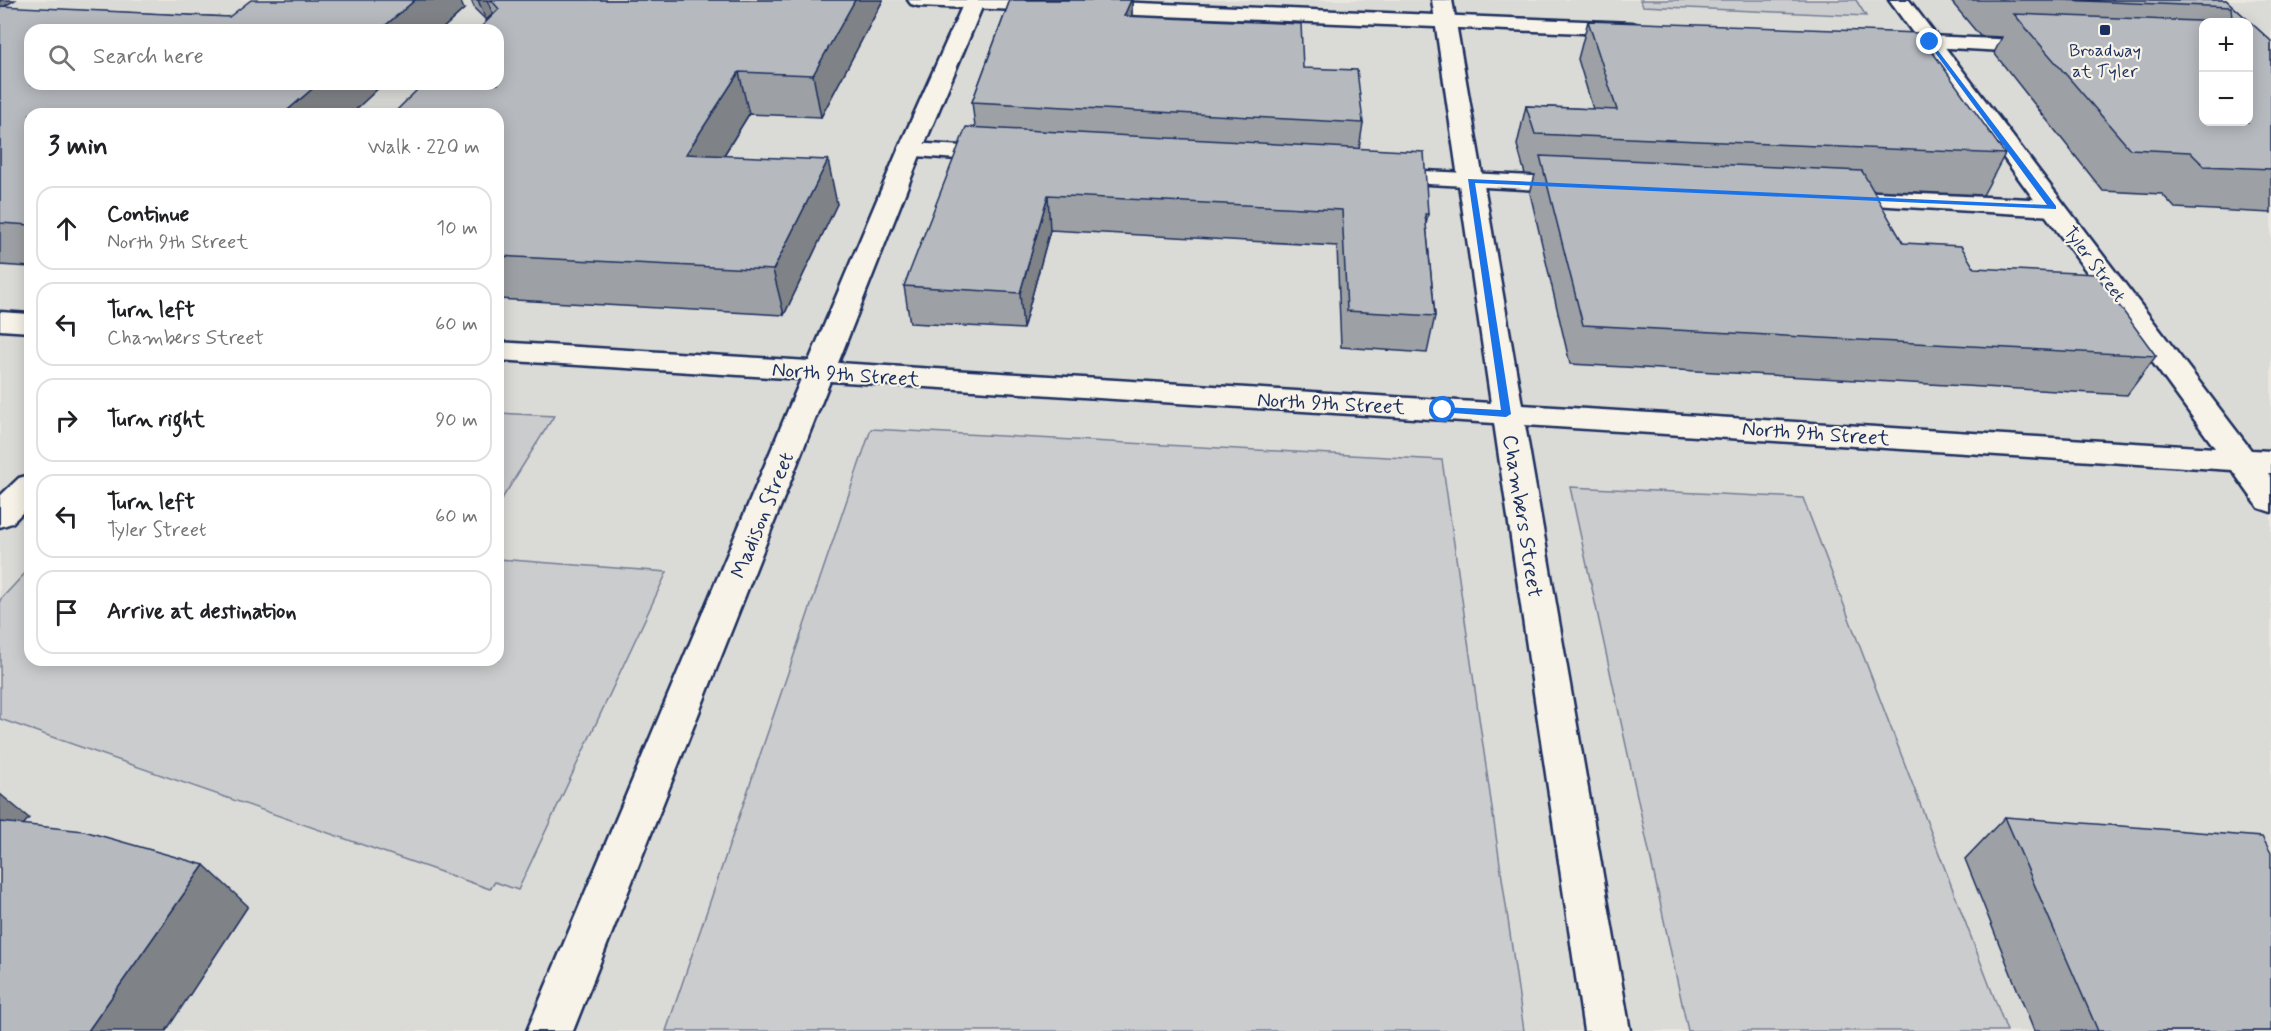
<!DOCTYPE html>
<html lang="en">
<head>
<meta charset="utf-8">
<style>
	:root { --surface:#fff; --page:#f2f2f2; --text:#202124; --muted:#757577; --line:#e0e0e0 }
	body { margin:0; font-family:Mynerve,sans-serif; background:var(--page); color:var(--text) }
	.controls { position:absolute; right:18px; top:18px; display:grid; overflow:hidden; border-radius:12px; box-shadow:0 3px 15px #0003 }
	.controls button { width:54px; height:54px; display:grid; place-items:center; padding:0; border:0; border-bottom:2px solid var(--line); background:var(--surface); color:var(--text); font:30px sans-serif }
	.stop { position:absolute; width:18px; height:18px; margin:-14px; border:4px solid #1a73e8; border-radius:50%; background:#fff }
	.stop.end { background:#1a73e8; border-color:#fff; box-shadow:0 2px 6px #0008 }
	.list { margin:0; padding:0; list-style:none }
	h2 { display:flex; justify-content:space-between; align-items:center; height:78px; margin:0; padding:0 24px; font-size:26px }
	h2 small { font-size:20px; font-weight:400; color:var(--muted) }
	.list li { display:grid; grid-template-columns:39px 1fr auto; gap:18px; align-items:center; box-sizing:border-box; height:84px; margin:0 12px 12px; padding:0 12px; border:2px solid var(--line); border-radius:18px }
	.list b { display:block; font-size:22px; white-space:nowrap }
	.list p { margin:0; font-size:20px; white-space:nowrap; color:var(--muted) }
	.list em { font-size:20px; font-style:normal; color:var(--muted) }
	.icon { flex:none; width:33px; height:33px; fill:none; stroke:currentColor; stroke-width:2; stroke-linecap:round; stroke-linejoin:round }
	.map { position:relative; flex:none; width:2271px; height:1031px; overflow:hidden }
	.search { position:absolute; background:var(--surface); box-shadow:0 3px 15px #0003; left:24px; top:24px; width:480px; height:66px; display:flex; align-items:center; gap:15px; box-sizing:border-box; padding:0 21px; border-radius:18px; color:var(--muted); font-size:22px }
	.panel { position:absolute; background:var(--surface); box-shadow:0 3px 15px #0003; left:24px; top:108px; width:480px; height:558px; border-radius:18px }
	.map>svg:first-child { display:block }
	.built { fill:#dadad6; fill-rule:evenodd }
	.green { fill:#cbcccd; stroke:#737e96; stroke-width:1.5 }
	.lines { fill:none; stroke-linecap:round; stroke-linejoin:round }
	.lane-casing { stroke:#1b2f5e; stroke-width:5 }
	.street-casing { stroke:#1b2f5e; stroke-width:5 }
	.secondary-casing { stroke:#1b2f5e; stroke-width:5 }
	.lane { fill:#f7f3e8; fill-rule:evenodd }
	.street { fill:#f7f3e8; fill-rule:evenodd }
	.secondary { fill:#f7f3e8; fill-rule:evenodd }
	.wall { fill:#9da0a4; stroke:#1b2f5e; stroke-width:1.5 }
	.shaded-wall { fill:#7f8286; stroke:#1b2f5e; stroke-width:1.5 }
	.building { fill:#b6babf; stroke:#1b2f5e; stroke-width:1.5 }
	.route { fill:#1a73e8 }
	.poi-dot { fill:#1b2f5e; stroke:#f7f3e8; stroke-width:2 }
	.labels { text-anchor:middle; stroke-width:4.5; stroke-linejoin:round; paint-order:stroke }
	.far-poi-label { font-size:18px; fill:#1b2f5e; stroke:#f7f3e8 }
	.far-street-label { font-size:18px; fill:#1b2f5e; stroke:#f7f3e8 }
	.street-label { font-size:21px; fill:#1b2f5e; stroke:#f7f3e8 }
</style>
</head>
<body>
<div class="map">
<svg width="2271" height="1031" viewBox="0 0 2271 1031">
	<rect width="100%" height="100%" fill="#eae7e0"/>
	<filter id="ink" filterUnits="userSpaceOnUse"><feTurbulence type="fractalNoise" baseFrequency=".0167" numOctaves="2"/><feDisplacementMap in="SourceGraphic" scale="12" xChannelSelector="R" yChannelSelector="G"/><feConvolveMatrix kernelMatrix="1 2 1 2 8 2 1 2 1" color-interpolation-filters="sRGB"/></filter>
	<g filter="url(#ink)">
		<!-- built -->
		<path class="built" d="M0,0H2271V1031H0ZM2204,22H2248V122H2204ZM30,30H498V84H30ZM30,114H498V660H30Z"/>
		<!-- green -->
		<path class="green" d="M1640,0H1856L1866,16L1643,6Z
			M498,413L554,416L498,505Z
			M871,429L1442,460L1524,1031H666Z
			M1570,487L1803,498L2007,1031H1688Z
			M498,559L667,572L518,890L495,882L490,889L0,719V600L30,568V660H498Z"/>
		<g class="lines">
			<!-- lane casing -->
			<g class="lane-casing">
				<path id="lane" d="M910,143L999,148L1007,150L1011,155L1007,160L999,162L902,155L898,150L902,145Z
					M1380,169L1578,178L1587,180L1590,185L1587,190L1578,192L1371,181L1368,176L1371,171Z
					M1833,190L2053,200L2062,203L2066,208L2062,213L2053,216L1824,202L1821,197L1824,192Z"/>
			</g>
			<!-- street casing -->
			<g class="street-casing">
				<path id="street" d="M965,0H985L922,150L838,363L1491,403L1432,0H1452L1522,405L2215,448L1889,0H1909L2251,450L2271,451V473H2268L2271,477V512L2259,508L2232,470L1525,425L1630,1031H1584L1494,423L830,381L573,1031H527L801,379L498,360V342L809,361L898,150Z
					M0,312L30,314V332L0,330Z
					M30,475V505L12,523L0,527V496L19,478Z"/>
			</g>
			<!-- secondary casing -->
			<g class="secondary-casing">
				<path id="secondary" d="M908,0H1067L1632,23L1639,25L1642,29L1639,33L1632,35L918,6L911,4Z
					M1882,34L2043,41L2050,43L2054,47L2050,51L2043,53L1875,44L1872,40L1875,36Z"/>
			</g>
			<!-- lane -->
			<use href="#lane" class="lane"/>
			<!-- street -->
			<use href="#street" class="street"/>
			<!-- secondary -->
			<use href="#secondary" class="secondary"/>
		</g>
		<!-- wall -->
		<path class="wall" d="M0,0L4,7L229,17L464,9L441,30H30V267L0,265Z
			M471,0H883L821,117L749,114L724,155L837,204L784,315L498,299V114L493,15V14L486,20L475,9Z
			M1010,0H1132V17L1303,68L1363,123L1359,149L1428,214L1426,225L1435,316L1427,353L1341,347L1337,246L1050,230L1023,329L910,323L904,286L975,127L972,102Z
			M1950,0H2226L2271,41V213L2175,208L2162,194L2103,191L1994,53L2002,37L1980,36Z
			M1588,21L2005,154L1983,195L1872,190L1903,243L1974,268L2156,356L2127,395L1570,364L1530,193L1535,175L1525,174L1517,145L1526,106L1593,109L1578,59Z
			M2005,817L2271,1031H2034L1965,859Z"/>
		<!-- shaded-wall -->
		<path class="shaded-wall" d="M0,0H15L0,9Z
			M415,0H460L464,9L441,30H380Z
			M478,0H487L493,14L486,20Z
			M855,0H883L821,117L813,75Z
			M1131,0H1132V36L1124,16Z
			M739,72L749,114L698,197L686,154Z
			M318,84H383L351,114H283Z
			M828,160L837,204L784,315L773,270Z
			M1048,195L1050,230L1023,329L1020,293Z
			M0,794L29,818L0,852Z
			M204,865L248,906L166,1031H88Z"/>
		<!-- building -->
		<path class="building" d="M251,0H415L380,30H30V84H318L283,114H30V225L0,223V6L229,17Z
			M491,0H855L813,75L739,72L686,154L828,160L773,270L498,256V114H393L423,84H498V30H478L499,9Z
			M1010,0H1131L1124,16L1301,24L1303,68L1357,70L1363,123L972,102Z
			M2061,0H2226L2271,41V169L2204,166L2190,152L2130,149L2014,14L2225,22H2204V122H2248V22H2229L2232,20L2231,7Z
			M1588,21L1919,33L2005,154L1535,134L1526,106L1617,110Z
			M966,127L1424,152L1428,214H1425L1435,316L1347,311L1342,210L1048,195L1020,293L904,286Z
			M1540,156L1862,171L1903,243L1961,246L1974,268L2096,274L2156,356L1583,325Z
			M2005,817L2262,837L2271,853V1031H2098Z
			M0,822L84,831L204,865L88,1031H0Z"/>
	</g>
	<!-- route -->
	<path class="route" d="M1930,40L2056,206V209L1475,183L1511,414L1506,417L1440,412L1438,410L1443,407L1501,410L1468,179L2047,205L1928,43Z"/>
	<!-- markers -->
	<rect class="poi-dot" x="2099" y="24" width="12" height="12" rx="3"/>
	<g class="labels">
		<!-- far-poi labels -->
		<g class="far-poi-label">
			<text x="2105" y="56">Broadway<tspan x="2105" dy="21">at Tyler</tspan></text>
		</g>
		<!-- far-street labels -->
		<g class="far-street-label">
			<text transform="translate(2095 264) rotate(53)" y="6">Tyler Street</text>
		</g>
		<!-- street labels -->
		<g class="street-label">
			<text transform="translate(846 374) rotate(4)" y="7">North 9th Street</text>
			<text transform="translate(1331 403) rotate(3)" y="7">North 9th Street</text>
			<text transform="translate(1816 433) rotate(4)" y="7">North 9th Street</text>
			<text transform="translate(762 515) rotate(-68)" y="7">Madison Street</text>
			<text transform="translate(1523 516) rotate(81)" y="7">Chambers Street</text>
		</g>
	</g>
</svg>
<div class="controls">
<button>+</button>
<button>−</button>
</div>
<div class="stop" style="left:1443px;top:410px"></div>
<div class="stop end" style="left:1930px;top:42px"></div>
<div class="search"><svg class="icon" aria-label="search" viewBox="0 0 24 24"><circle cx="10" cy="10" r="6"/><path d="M15 15l6 6"/></svg>Search here</div>
<section class="panel">
<h2>3 min<small>Walk · 220 m</small></h2>
<ul class="list">
<li><svg class="icon" aria-label="ahead" viewBox="0 0 24 24"><path d="M12 20V5M6 11l6-6 6 6"/></svg><div><b>Continue</b><p>North 9th Street</p></div><em>10 m</em></li>
<li><svg class="icon" aria-label="left" viewBox="0 0 24 24"><path d="M17 20v-9H6M10 6l-5 5 5 5"/></svg><div><b>Turn left</b><p>Chambers Street</p></div><em>60 m</em></li>
<li><svg class="icon" aria-label="right" viewBox="0 0 24 24"><path d="M7 20v-9h11M14 6l5 5-5 5"/></svg><div><b>Turn right</b></div><em>90 m</em></li>
<li><svg class="icon" aria-label="left" viewBox="0 0 24 24"><path d="M17 20v-9H6M10 6l-5 5 5 5"/></svg><div><b>Turn left</b><p>Tyler Street</p></div><em>60 m</em></li>
<li><svg class="icon" aria-label="arrive" viewBox="0 0 24 24"><path d="M6 21V4h12l-3 4 3 4H6"/></svg><div><b>Arrive at destination</b></div></li>
</ul>
</section>
</div>
</body>
</html>
